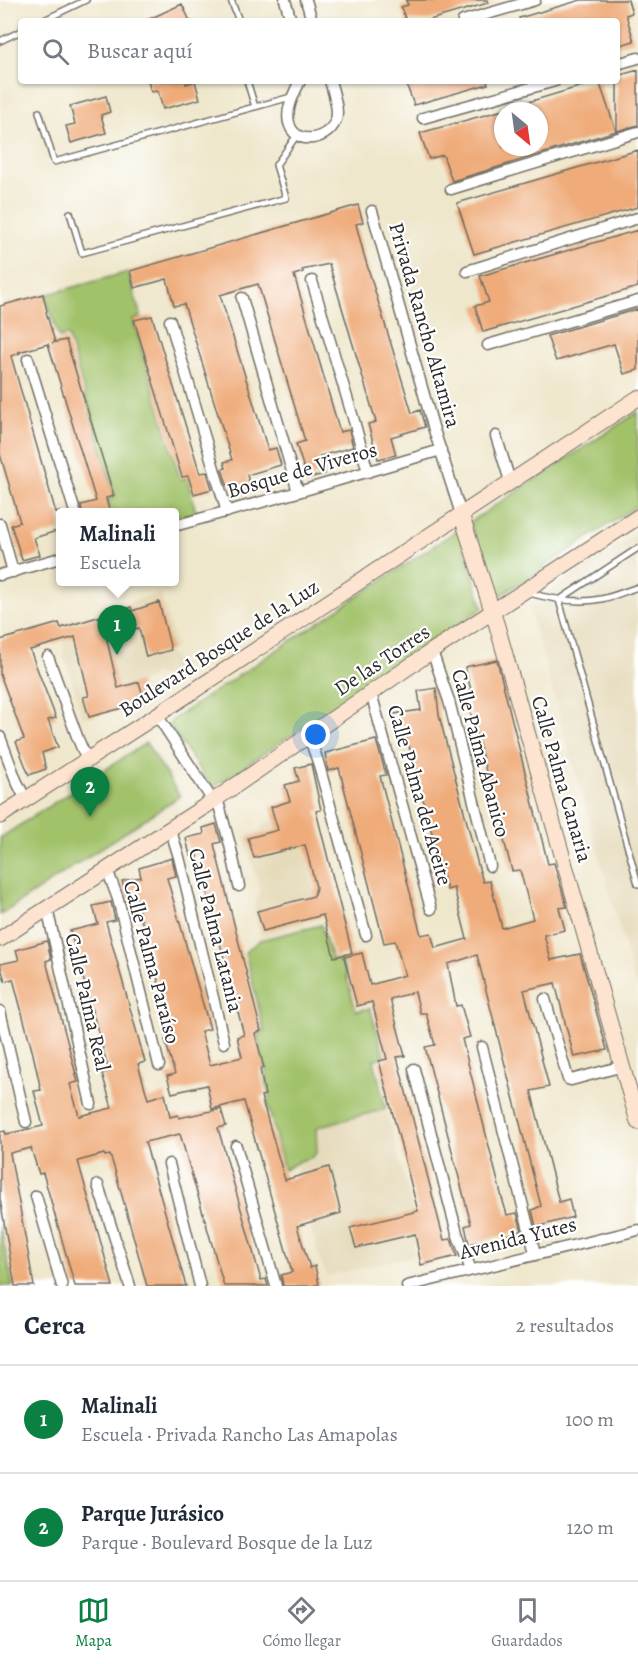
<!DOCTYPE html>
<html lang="es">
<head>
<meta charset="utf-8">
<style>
	:root { --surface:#fff; --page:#f2f2f3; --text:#1f2937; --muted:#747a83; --line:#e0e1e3; --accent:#0b8043 }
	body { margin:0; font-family:Alegreya,serif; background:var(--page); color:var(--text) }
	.compass { position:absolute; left:494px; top:102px; width:54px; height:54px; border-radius:50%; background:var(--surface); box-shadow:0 2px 4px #0004; rotate:151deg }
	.you { position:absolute; left:316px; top:735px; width:21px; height:21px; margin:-15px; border:4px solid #fff; border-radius:50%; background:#1a73e8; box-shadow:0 0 0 9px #1a73e833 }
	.badge { display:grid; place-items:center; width:39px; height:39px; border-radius:50%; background:var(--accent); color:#fff; font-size:20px; font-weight:700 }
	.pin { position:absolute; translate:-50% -50px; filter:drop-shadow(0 2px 3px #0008) }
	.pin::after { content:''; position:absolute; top:32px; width:21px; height:18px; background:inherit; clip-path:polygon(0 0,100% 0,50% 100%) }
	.popup { position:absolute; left:56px; top:508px; width:123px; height:78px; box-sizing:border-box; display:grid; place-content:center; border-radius:6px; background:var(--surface); filter:drop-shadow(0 2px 4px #0005); font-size:20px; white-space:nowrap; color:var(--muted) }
	.popup b { font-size:22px; color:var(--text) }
	.popup::after { content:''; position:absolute; left:50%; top:100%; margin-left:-12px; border:12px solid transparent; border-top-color:var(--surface) }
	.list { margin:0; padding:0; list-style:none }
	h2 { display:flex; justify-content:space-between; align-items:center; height:78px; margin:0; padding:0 24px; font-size:26px }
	h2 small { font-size:20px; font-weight:400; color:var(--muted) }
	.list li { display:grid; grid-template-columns:39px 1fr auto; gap:18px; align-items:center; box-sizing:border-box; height:108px; padding:0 24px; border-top:2px solid var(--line) }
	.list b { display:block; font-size:22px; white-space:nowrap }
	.list p { margin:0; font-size:20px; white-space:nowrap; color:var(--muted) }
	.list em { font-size:20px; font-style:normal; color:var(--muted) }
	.icon { flex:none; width:33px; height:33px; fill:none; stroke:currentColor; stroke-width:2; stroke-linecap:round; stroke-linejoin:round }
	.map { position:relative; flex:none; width:638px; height:1286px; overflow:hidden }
	.search { position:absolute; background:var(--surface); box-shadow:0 2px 4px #0004; left:18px; right:18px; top:18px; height:66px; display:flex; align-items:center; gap:15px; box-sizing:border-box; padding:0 21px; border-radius:6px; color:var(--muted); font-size:22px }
	.sheet { height:294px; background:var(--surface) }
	nav { display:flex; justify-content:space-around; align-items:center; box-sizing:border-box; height:84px; border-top:2px solid var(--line); background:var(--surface); font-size:16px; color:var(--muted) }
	nav a { display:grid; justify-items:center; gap:3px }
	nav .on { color:var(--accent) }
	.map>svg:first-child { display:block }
	.built { fill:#e5daba }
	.green { fill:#a2c26a; stroke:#66764a; stroke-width:1.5 }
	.building { fill:#efac7a }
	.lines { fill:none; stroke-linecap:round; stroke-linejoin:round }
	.lane-casing { stroke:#706d63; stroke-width:8 }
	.street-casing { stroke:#706d63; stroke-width:13 }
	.secondary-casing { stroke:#706d63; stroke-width:17 }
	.lane { stroke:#fff; stroke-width:5 }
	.street { stroke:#fff; stroke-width:10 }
	.secondary { stroke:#fde4d0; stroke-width:15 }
	.labels { text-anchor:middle; stroke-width:4.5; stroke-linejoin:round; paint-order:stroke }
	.street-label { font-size:21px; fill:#2b2b2b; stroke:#fff }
</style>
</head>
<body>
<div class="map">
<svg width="638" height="1286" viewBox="0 0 638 1286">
	<rect width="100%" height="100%" fill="#fff"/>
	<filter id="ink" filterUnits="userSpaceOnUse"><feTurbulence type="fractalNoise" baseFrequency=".0167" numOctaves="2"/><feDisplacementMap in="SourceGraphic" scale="12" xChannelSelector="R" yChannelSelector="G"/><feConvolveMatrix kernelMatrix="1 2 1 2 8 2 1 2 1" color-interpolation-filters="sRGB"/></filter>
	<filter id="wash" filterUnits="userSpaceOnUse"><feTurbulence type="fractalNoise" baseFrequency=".008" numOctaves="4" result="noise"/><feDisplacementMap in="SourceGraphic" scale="24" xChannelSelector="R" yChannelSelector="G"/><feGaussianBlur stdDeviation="1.35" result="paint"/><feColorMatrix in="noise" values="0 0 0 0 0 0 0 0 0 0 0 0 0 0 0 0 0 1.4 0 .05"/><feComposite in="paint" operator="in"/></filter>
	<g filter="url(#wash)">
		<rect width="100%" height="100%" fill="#efe7cc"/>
		<!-- built -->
		<path class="built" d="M638,532V993L528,604Z
			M161,593L176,648L168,652L177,661L176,667L171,674L162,676L153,673L149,680L140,682L145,702L83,718L63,653L64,640L59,623Z
			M296,814L322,918L260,937L254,908L260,889L244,837L260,830L265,824Z
			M386,1109L419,1233V1243L412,1245L415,1255L328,1276L320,1261L296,1172L299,1163L313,1160L319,1155L316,1129L320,1126Z"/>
		<!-- green -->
		<path class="green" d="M128,272L141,317L133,320L180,479L187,478L196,512L174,518V512H111L107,499L115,497L68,336L59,338L45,295Z
			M638,412V505L497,598H494L470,522Z
			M459,529L483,608L212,788L169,725L173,719Z
			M146,743L180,796L0,915V838Z
			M321,925L332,959L342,960L356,1011L370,1008L384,1056L374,1060L386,1109L320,1126L316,1129L317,1152L313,1157L300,1161L284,1170L267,1101L270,1099L265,1080L266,1072L257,1035L264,1031L245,952L260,940Z
			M0,1226L13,1286H0Z"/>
		<g id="blocks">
			<!-- building -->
			<path class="building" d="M406,0H487L488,3L426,21H406L401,7L408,5Z
				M581,0H628L632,13L626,15L634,41L617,46V21H520L519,18Z
				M182,4L190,21H145Z
				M638,70V125L617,131V76Z
				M148,81H186V84L195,81L200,99L163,109L158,91L151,92Z
				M425,81H487L488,84L414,105L407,86Z
				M599,81L616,131L452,181L443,155L429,159L420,133L503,110V147H539V111H508V108Z
				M106,96L110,112L101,115L106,133L71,143L66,126L75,124L70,106Z
				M638,150V207L474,254L457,203Z
				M358,205L363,222L356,224L364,255L412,413L420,410L425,427L391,437L396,455L378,459L368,424L376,422L329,264L302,270L303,272L294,275L299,292L340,432L349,430L353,447L320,456L325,474L307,478L296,444L305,441L258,284L220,295L268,450L276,448L281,465L247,475L252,492L235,497L231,484L227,485L222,469L226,468L224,462L232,460L184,304L174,306L167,279L134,288L130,271Z
				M638,230V287L483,332L475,306L489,302L480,276Z
				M43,294L47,311L46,312L55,342L52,343L66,340L114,496L106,498L110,513H82L81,505L96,501L48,344L19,352L20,353L11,356L56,513L60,512V530L34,538L40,555L22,560L11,525L20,522L0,454V306Z
				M638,309V370L624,374L614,344L556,361L547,336Z
				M152,316L200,473L207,472L212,489L194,494L188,476L182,477L134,320Z
				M159,602L171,650L146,657L139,628L106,636L118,688L139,682L145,702L89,717L83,697L89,696L75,637L30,650L56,718L48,720L58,747L42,753L46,769L29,775L16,742L24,739L0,674V640L59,623L61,628L131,607L132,611Z
				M497,660L548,864L554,863L567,907L559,908L565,930L544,935L551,960L580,954L607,1050L574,1057L555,983L524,990L549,1087L531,1091L559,1202L569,1199L573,1217L536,1227L532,1210L541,1206L477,955L448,964L456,1006L461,1005L470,1037L462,1039L502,1198L507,1215L517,1213L522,1231L469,1244L465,1226L471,1224L425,1047L435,1045L426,1013H420L415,992L390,999L405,1056L397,1057L440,1225L444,1240L451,1239L457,1256L421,1265L415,1234L356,1248L350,1228L418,1211L379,1061L387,1059L372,1002L357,1006L344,957L362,953L370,985L405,975L395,941L384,943L339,768L328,771L325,753L376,740L386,775L380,776L421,935L431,933L435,948L467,939L454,888L447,890L405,731L396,733L394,714L421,710L418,691L436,688L439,715L478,865L483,882L490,881L502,928L533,919L520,870L512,871L466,695L472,694L465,667Z
				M311,764L321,810L316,811L352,953L334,957L323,915L263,931L257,911L314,896L316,887L305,845L254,858L248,838L278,830L271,807L290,801L285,785L299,781L295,768Z
				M216,824L221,842L214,844L261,1031L255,1033L264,1068L260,1069L265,1095L261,1096L285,1180L329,1167L341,1213L297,1226L310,1268L315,1266L319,1284L312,1286H283L281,1275L292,1272L244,1101L212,1109L207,1085L172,1093L167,1076L175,1074L165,1040L174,1038L135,897L128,899L122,881L141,877L139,868L172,858L176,876L167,878L210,1029L201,1031L210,1065L242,1057L237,1037L244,1035L197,854L190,856L186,838L204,834L203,828Z
				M111,902L115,920L106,922L145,1062L138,1064L148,1099L165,1094L170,1117L178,1115L179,1118L221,1109L226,1126L218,1128L261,1280L266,1279L268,1286H224L180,1134L145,1142L186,1286H147L114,1167L110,1155L105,1156L104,1154L78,1161L113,1286H75L43,1173L39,1174L31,1148L10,1153L34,1286H15L0,1199V1132L5,1131L6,1134L43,1126L34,1091L41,1090L33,1054L13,979L5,981L0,964L19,960L16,950L47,941L51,959L46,961L78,1082L70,1084L79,1116L112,1108L102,1073L109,1071L70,931L98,924L93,906Z"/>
		</g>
	</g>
	<g filter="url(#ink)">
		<use href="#blocks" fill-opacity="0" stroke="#706d63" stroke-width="1.5"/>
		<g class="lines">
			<!-- lane casing -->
			<g class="lane-casing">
				<path id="lane" d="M231,0L239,21
					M42,21L86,0
					M0,41L21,31
					M247,81L255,107
					M39,112L54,162L291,97
					M70,213L82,253L286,198L276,165L297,135
					M529,593C551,599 577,604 601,599C613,597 626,591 638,587
					M559,600L638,884
					M559,600L638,548"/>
			</g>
			<!-- street casing -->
			<g class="street-casing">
				<path id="street" d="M285,0L291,21
					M306,0L312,21
					M463,21L535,0
					M617,64L638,58
					M300,81C294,93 284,112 290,126C299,149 337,137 337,113C337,103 333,91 330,81
					M423,118L555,81
					M451,189L638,132
					M372,211L434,430L461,514
					M467,271L638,218
					M312,281L354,421L368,472
					M242,298L298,492
					M170,321L227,512
					M488,345L638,301
					M28,359L75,512
					M496,436L510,481
					M0,524L13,572
					M174,526L298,492L441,450
					M0,575L60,558
					M432,651L449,701L490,866
					M48,657L78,739L87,760
					M371,693L431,909
					M157,715L213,801
					M309,736L318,762L366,935
					M0,737L16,780L26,800
					M217,798L230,845L239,886
					M170,828L179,857L224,1043
					M107,869L118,899L159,1065
					M47,908L91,1104
					M545,999L568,1079L571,1080L623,1066
					M0,1011L26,1122
					M482,1047L535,1253
					M414,1069L457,1233L471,1270
					M236,1146L276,1286
					M169,1164L200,1286
					M98,1185L130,1286
					M36,1196L62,1286
					M407,1286L638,1230"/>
			</g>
			<!-- secondary casing -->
			<g class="secondary-casing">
				<path id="secondary" d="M461,514L497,626L638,1122
					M0,816L157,715L638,398
					M0,939L213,801L432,651L638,517"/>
			</g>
			<!-- lane -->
			<use href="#lane" class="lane"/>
			<!-- street -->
			<use href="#street" class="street"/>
			<!-- secondary -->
			<use href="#secondary" class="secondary"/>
		</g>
	</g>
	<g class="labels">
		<!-- street labels -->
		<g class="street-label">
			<text transform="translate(425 325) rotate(74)" y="7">Privada Rancho Altamira</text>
			<text transform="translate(302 470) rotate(-16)" y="7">Bosque de Viveros</text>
			<text transform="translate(219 648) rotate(-33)" y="7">Boulevard Bosque de la Luz</text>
			<text transform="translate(382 660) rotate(-34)" y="7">De las Torres</text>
			<text transform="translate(481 753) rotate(75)" y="7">Calle Palma Abanico</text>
			<text transform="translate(562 779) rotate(74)" y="7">Calle Palma Canaria</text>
			<text transform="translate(420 795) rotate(74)" y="7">Calle Palma del Aceite</text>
			<text transform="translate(216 930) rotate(76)" y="7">Calle Palma Latania</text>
			<text transform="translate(152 962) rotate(75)" y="7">Calle Palma Paraíso</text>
			<text transform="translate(88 1002) rotate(77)" y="7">Calle Palma Real</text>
			<text transform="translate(518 1238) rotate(-14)" y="7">Avenida Yutes</text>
		</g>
	</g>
</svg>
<svg class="compass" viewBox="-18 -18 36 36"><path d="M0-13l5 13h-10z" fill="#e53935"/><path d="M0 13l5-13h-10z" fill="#747a83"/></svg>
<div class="you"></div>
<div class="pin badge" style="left:117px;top:655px">1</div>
<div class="popup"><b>Malinali</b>Escuela</div>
<div class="pin badge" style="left:90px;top:817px">2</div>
<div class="search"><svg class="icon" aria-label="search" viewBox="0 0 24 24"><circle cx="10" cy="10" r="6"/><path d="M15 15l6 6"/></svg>Buscar aquí</div>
</div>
<section class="sheet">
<h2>Cerca<small>2 resultados</small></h2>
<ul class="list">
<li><span class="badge">1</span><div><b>Malinali</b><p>Escuela · Privada Rancho Las Amapolas</p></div><em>100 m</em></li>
<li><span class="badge">2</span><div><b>Parque Jurásico</b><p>Parque · Boulevard Bosque de la Luz</p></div><em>120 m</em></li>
</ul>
</section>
<nav>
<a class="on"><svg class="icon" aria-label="map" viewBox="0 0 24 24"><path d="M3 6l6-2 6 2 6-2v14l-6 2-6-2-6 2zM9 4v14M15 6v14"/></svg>Mapa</a>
<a><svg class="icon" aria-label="directions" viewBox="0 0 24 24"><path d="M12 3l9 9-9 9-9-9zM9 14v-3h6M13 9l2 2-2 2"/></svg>Cómo llegar</a>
<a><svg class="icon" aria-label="saved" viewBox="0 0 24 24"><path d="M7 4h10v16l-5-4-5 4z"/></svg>Guardados</a>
</nav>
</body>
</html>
